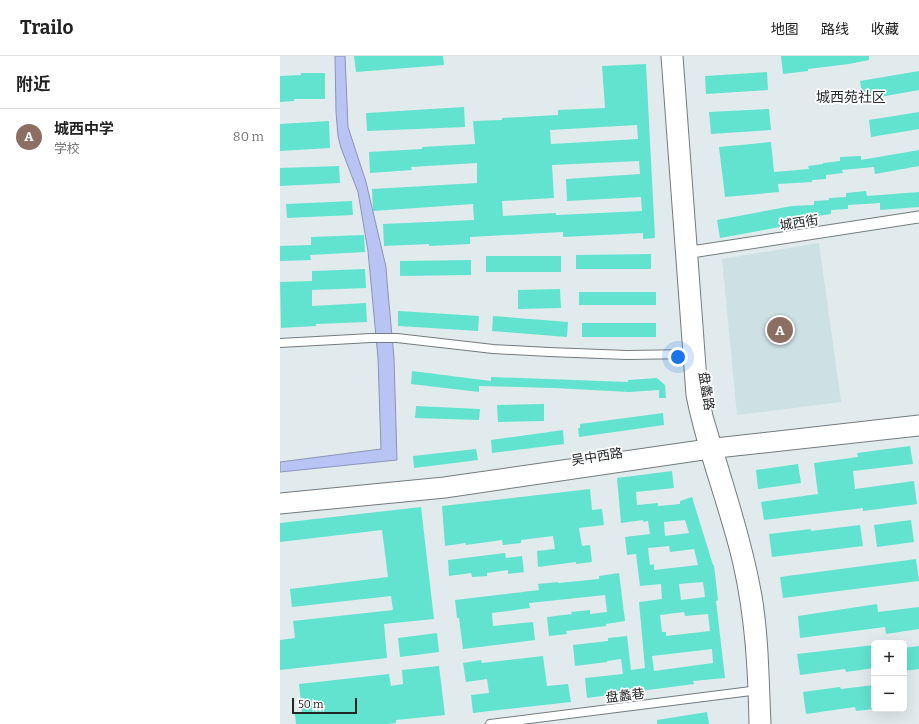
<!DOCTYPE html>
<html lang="zh">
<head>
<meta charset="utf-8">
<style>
	:root { --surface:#fff; --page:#f6f6f6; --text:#222; --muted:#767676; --line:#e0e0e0; --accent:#111827 }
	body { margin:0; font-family:Bitter,"Noto Sans SC",serif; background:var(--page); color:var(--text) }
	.controls { position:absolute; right:12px; bottom:12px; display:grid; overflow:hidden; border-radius:6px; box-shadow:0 4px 16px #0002 }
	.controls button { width:36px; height:36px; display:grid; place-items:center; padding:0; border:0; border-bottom:1px solid var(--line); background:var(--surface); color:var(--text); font:20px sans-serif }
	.scale { position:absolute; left:12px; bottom:10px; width:65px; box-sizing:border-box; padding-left:4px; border:2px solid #212526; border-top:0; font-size:11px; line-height:14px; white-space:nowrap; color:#212526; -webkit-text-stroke:3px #fff; paint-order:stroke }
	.you { position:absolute; left:398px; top:301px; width:14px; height:14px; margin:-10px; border:3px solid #fff; border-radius:50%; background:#1a73e8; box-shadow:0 0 0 6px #1a73e833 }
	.badge { display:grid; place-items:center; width:26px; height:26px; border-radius:50%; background:var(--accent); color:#fff; font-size:13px; font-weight:700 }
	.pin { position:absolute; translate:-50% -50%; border:2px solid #fff; box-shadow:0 1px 4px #0006 }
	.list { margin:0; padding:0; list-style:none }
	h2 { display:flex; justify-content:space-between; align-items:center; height:52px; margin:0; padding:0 16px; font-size:17px }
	h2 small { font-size:13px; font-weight:400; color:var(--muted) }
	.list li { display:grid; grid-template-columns:26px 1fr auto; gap:12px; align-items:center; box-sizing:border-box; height:56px; padding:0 16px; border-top:1px solid var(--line) }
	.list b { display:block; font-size:15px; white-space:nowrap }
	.list p { margin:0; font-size:13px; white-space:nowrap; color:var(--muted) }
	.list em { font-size:13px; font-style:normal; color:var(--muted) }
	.map { position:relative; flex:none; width:639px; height:668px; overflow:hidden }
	header { display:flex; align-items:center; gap:24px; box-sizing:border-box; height:56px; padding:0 20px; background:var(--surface); border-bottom:1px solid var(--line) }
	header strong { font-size:19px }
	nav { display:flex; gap:22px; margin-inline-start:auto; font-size:14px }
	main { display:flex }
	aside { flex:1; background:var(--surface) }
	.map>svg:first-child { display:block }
	.built { fill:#cde0e4 }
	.water { fill:#b9c3f4; stroke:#8b94b6 }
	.building { fill:#62e3d0; fill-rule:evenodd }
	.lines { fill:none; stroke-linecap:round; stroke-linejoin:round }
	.street-casing { stroke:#737b7d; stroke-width:10 }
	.secondary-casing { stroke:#737b7d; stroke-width:13 }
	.street { stroke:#fff; stroke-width:8 }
	.secondary { stroke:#fff; stroke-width:11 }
	.labels { text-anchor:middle; stroke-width:3.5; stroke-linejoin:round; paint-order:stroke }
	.street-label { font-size:13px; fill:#212526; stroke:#fff }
	.neighbourhood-label { font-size:14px; fill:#272e30; stroke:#fff }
</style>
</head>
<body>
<header>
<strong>Trailo</strong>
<nav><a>地图</a><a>路线</a><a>收藏</a></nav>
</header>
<main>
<aside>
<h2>附近<small></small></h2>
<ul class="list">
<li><span class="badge" style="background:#8d6e63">A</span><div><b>城西中学</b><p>学校</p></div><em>80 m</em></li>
</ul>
</aside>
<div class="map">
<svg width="639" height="668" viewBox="0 0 639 668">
	<rect width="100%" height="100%" fill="#e1ebed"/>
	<!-- built -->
	<path class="built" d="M539,187L561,346L457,359L442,203Z"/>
	<!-- water -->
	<path class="water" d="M55,0H65L68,71L86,126L106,211L107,225L114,302L117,404L0,416V406L101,393L98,302L88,195L78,136L61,92L58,80L56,56Z"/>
	<!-- building -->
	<path class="building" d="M74,0H163L164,9L76,16Z
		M501,0H589V4L569,8L528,13V15L503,18Z
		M366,8L375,182L363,183V177L283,181V176L190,181V188L149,190V188L104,190L103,168L194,164L193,148L93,155L92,133L197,127V107L131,111L132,114L90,117L89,96L142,93V91L195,88L193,65L222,64V62L278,59V54L325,52L322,10ZM357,69L358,83L271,88L270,74ZM359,105L360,118L286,123L287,145L361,141L362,155L276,159V157L223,160L222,145L274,142L272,109Z
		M639,15V34L583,44L580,25Z
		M487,16L488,34L426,38L425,20Z
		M21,17H45V43H14V45L0,46V20L21,19Z
		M184,51L185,71L87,75L86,57Z
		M489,53L491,74L431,78L429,56Z
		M639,56V73L591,81L589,64Z
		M49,65L50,92L0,95V68Z
		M491,86L494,116L529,113L528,110L543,108V107L560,105V101L581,100V104L639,94V110L595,118L594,111L562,114L563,117L546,119V123L532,124V126L498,128L499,136L445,141L439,91Z
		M59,110L60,127L0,130V112Z
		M586,135L587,140L639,136V151L600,154V147L568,149V153L551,154V158L537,160V161L503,164L505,170L440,182L437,164L512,150L534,149V145L549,144V142L566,141V137Z
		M72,145L73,159L7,162L6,148Z
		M84,179L85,196L30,199L31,204L0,205V190L31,189V181Z
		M371,198V213H296V199Z
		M206,200H281V216H206Z
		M191,204V219L120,220V205Z
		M85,213L86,232L32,234V250L86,247L87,266L36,268V270L1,272L0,226L32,225V215Z
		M280,233L281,252L238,253V234Z
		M299,236H376V249H299Z
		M118,255L199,260L198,275L118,270Z
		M213,260L288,266L287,281L212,275Z
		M302,267H376V281H302Z
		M132,315L211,325V321L348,326V324L377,322L385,329L386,342H379V334L349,336L274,332L199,330V336L131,328Z
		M264,348V365L218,366L217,349Z
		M136,350L200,353L199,364L135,362Z
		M383,357L384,369L299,381L298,372H300V368Z
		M283,374L284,388L212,397L211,384Z
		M630,390L633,408L573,415L575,433L634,425L637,448L583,455V452L484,464L481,446L538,438L534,407L578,401L577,397Z
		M196,393L198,404L134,412L133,400Z
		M518,408L521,427L478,433L476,414Z
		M392,415L394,432L356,436L357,449L378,447V450L400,448V445L412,441L433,509H434L438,544L436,545L445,622L413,625L414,628L307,642L305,622L343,618L341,603L327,605V606L295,610L293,589L328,585V582L347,580L351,614L365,612L359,546L382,543L381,528L360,530L356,498L347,499L345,481L370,478L368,465L363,466V464L341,467L337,422ZM405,464L409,477L385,480L384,466ZM389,490L390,496L414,493L418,509L374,514V508L370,509L368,492ZM423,526L425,541L401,544L399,528ZM404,556L405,560L428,558L430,575L386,580V576H382L380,559ZM432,593L433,607L374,615L372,600Z
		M310,433L312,454L322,453L324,469L299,472L302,490L310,489L312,506L296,508V506L258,511L257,495L275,493L273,480L241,484V487L223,489L222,484L186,489L185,487L165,490L162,450Z
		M141,451L154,563L104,568L107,602L0,614V584L15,582L13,565L113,554L111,540L12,551L10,533L108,521L102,474L0,486V467Z
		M631,464L634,486L597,491L594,469Z
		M580,469L583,490L492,501L489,478L531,473V475Z
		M225,497L226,502L242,500L244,516L228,518V514L207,517V520L192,521L191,517L169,520L168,504Z
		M636,503L639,525L503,542L500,521Z
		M339,517L345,565L326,568V570L286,575L287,578L269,580L267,561L292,558L291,556L310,554V558L327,556L325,539L249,547L250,552L212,557L213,570L253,566L255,584L183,593L179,562H177L175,544L259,534L258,528L278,526V527L319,523V520Z
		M597,548L598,556L639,551V573L606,578L605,571L520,582L518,560Z
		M157,577L159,596L120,601L118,582Z
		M594,589V612L566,616L565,613L520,619L517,598Z
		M639,590V613L624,615V592Z
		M263,600L267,630L288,628L291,646L193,657L191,639L209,637L207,623L186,626L183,607L201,604L202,607Z
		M159,610L165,659L116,664V667L107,668H16L15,658L22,657L19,628L109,618L111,630L123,628L122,614Z
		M594,629V653L576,655L575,651L526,658L523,636L560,631L561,633Z
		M427,656L429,668H377V664Z"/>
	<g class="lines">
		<!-- street casing -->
		<g class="street-casing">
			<path id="street" d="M0,287L91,282H117L213,293L269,296L347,299L414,298
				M210,668L479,634"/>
		</g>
		<!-- secondary casing -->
		<g class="secondary-casing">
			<path id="secondary" d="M387,0L412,339C423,397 446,451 459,508C471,561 474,614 475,668
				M397,0L422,338L427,360C444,419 465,479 476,540C483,582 483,625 485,668
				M405,197L639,161
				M0,443L164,427L435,388L639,365
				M0,452L165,436L437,396L639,374"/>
		</g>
		<!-- street -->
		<use href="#street" class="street"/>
		<!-- secondary -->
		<use href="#secondary" class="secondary"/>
	</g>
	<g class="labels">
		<!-- street labels -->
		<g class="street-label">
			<text transform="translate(519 166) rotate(-9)" y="5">城西街</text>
			<text transform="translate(427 335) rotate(81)" y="5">盘蠡路</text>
			<text transform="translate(317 400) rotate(-9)" y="5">吴中西路</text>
			<text transform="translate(345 639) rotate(-7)" y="5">盘蠡巷</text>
		</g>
		<!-- neighbourhood labels -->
		<g class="neighbourhood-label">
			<text x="571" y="46">城西苑社区</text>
		</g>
	</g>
</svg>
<div class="controls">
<button>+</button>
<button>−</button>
</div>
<div class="scale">50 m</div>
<div class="you"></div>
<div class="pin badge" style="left:500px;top:274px;background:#8d6e63">A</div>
</div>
</main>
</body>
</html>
